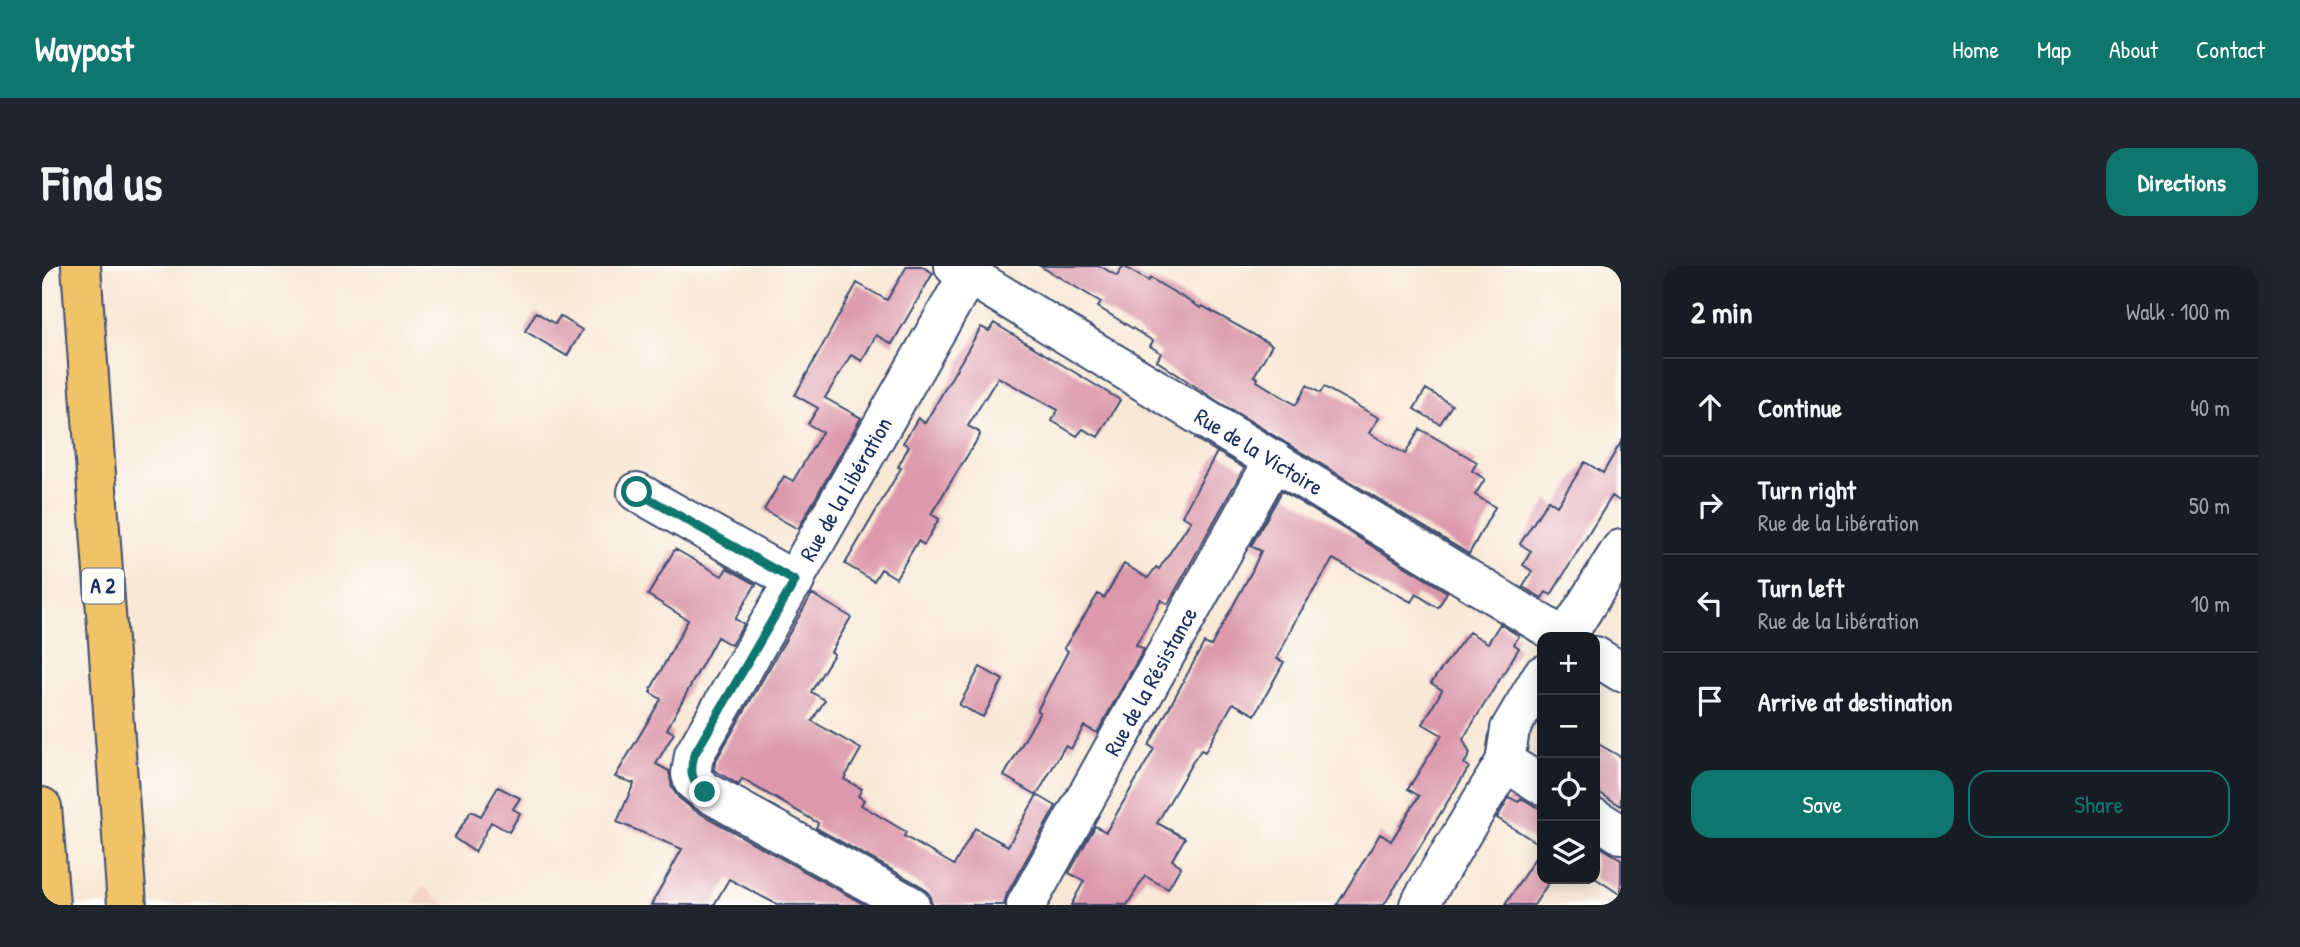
<!DOCTYPE html>
<html lang="en">
<head>
<meta charset="utf-8">
<style>
	:root { --surface:#171b24; --page:#20242c; --text:#f1f3f6; --muted:#9ea1a6; --line:#363941; --accent:#0f766e }
	body { margin:0; font-family:"Patrick Hand",sans-serif; background:var(--page); color:var(--text) }
	.controls { position:absolute; right:21px; bottom:21px; display:grid; overflow:hidden; border-radius:14px; box-shadow:0 4px 18px #0003 }
	.controls button { width:63px; height:63px; display:grid; place-items:center; padding:0; border:0; border-bottom:2px solid var(--line); background:var(--surface); color:var(--text); font:35px sans-serif }
	.stop { position:absolute; width:21px; height:21px; margin:-16px; border:5px solid #0f766e; border-radius:50%; background:#fff }
	.stop.end { background:#0f766e; border-color:#fff; box-shadow:0 2px 7px #0008 }
	.list { margin:0; padding:0; list-style:none }
	h2 { display:flex; justify-content:space-between; align-items:center; height:91px; margin:0; padding:0 28px; font-size:30px }
	h2 small { font-size:23px; font-weight:400; color:var(--muted) }
	.list li { display:grid; grid-template-columns:46px 1fr auto; gap:21px; align-items:center; box-sizing:border-box; height:98px; padding:0 28px; border-top:2px solid var(--line) }
	.list b { display:block; font-size:26px; white-space:nowrap }
	.list p { margin:0; font-size:23px; white-space:nowrap; color:var(--muted) }
	.list em { font-size:23px; font-style:normal; color:var(--muted) }
	.actions { display:flex; gap:14px; padding:21px 28px }
	.actions a { flex:1; padding:16px 0; border:2px solid var(--accent); border-radius:21px; text-align:center; font-size:24px; color:var(--accent) }
	.actions .main { background:var(--accent); color:#fff }
	.icon { flex:none; width:38px; height:38px; fill:none; stroke:currentColor; stroke-width:2; stroke-linecap:round; stroke-linejoin:round }
	.map { position:relative; flex:none; width:1579px; height:639px; overflow:hidden; border-radius:21px }
	header { display:flex; align-items:center; gap:42px; box-sizing:border-box; height:98px; padding:0 35px; background:var(--accent); color:#fff }
	header strong { font-size:33px }
	nav { display:flex; gap:38px; margin-inline-start:auto; font-size:24px }
	.intro { display:flex; align-items:center; justify-content:space-between; box-sizing:border-box; height:168px; padding:0 42px }
	h1 { margin:0; font-size:49px }
	.button { padding:18px 32px; border-radius:21px; background:var(--accent); color:#fff; font-size:24px; font-weight:700 }
	main { display:flex; gap:42px; padding:0 42px }
	aside { flex:1; background:var(--surface); border-radius:21px; box-shadow:0 4px 18px #0003 }
	.map>svg:first-child { display:block }
	.built { fill:#f6d1c5 }
	.building { fill:#dc98ac }
	.lines { fill:none; stroke-linecap:round; stroke-linejoin:round }
	.minor-casing { stroke:#3c4b70; stroke-width:42 }
	.highway-casing { stroke:#3c4b70; stroke-width:42 }
	.minor { stroke:#fff; stroke-width:38 }
	.highway { stroke:#f1c369; stroke-width:38 }
	.route { stroke:#0f766e; stroke-width:9 }
	.labels { text-anchor:middle; stroke-width:5; stroke-linejoin:round; paint-order:stroke }
	.shield { fill:#fdfcf7; stroke:#5f6c8c; stroke-width:2 }
	.shield-label { font-size:21px; font-weight:bold; fill:#1b2f5e }
	.street-label { font-size:23px; fill:#1b2f5e; stroke:#fdfcf7 }
</style>
</head>
<body>
<header>
<strong>Waypost</strong>
<nav><a>Home</a><a>Map</a><a>About</a><a>Contact</a></nav>
</header>
<div class="intro"><h1>Find us</h1><a class="button">Directions</a></div>
<main>
<div class="map">
<svg width="1579" height="639" viewBox="0 0 1579 639">
	<rect width="100%" height="100%" fill="#fdfcf7"/>
	<filter id="ink" filterUnits="userSpaceOnUse"><feTurbulence type="fractalNoise" baseFrequency=".0143" numOctaves="2"/><feDisplacementMap in="SourceGraphic" scale="14" xChannelSelector="R" yChannelSelector="G"/><feConvolveMatrix kernelMatrix="1 2 1 2 8 2 1 2 1" color-interpolation-filters="sRGB"/></filter>
	<filter id="wash" filterUnits="userSpaceOnUse"><feTurbulence type="fractalNoise" baseFrequency=".00686" numOctaves="4" result="noise"/><feDisplacementMap in="SourceGraphic" scale="28" xChannelSelector="R" yChannelSelector="G"/><feGaussianBlur stdDeviation="1.57" result="paint"/><feColorMatrix in="noise" values="0 0 0 0 0 0 0 0 0 0 0 0 0 0 0 0 0 1.4 0 .05"/><feComposite in="paint" operator="in"/></filter>
	<g filter="url(#wash)">
		<rect width="100%" height="100%" fill="#f8e8d5"/>
		<!-- built -->
		<path class="built" d="M381,620L404,639H371Z"/>
		<g id="blocks">
			<!-- building -->
			<path class="building" d="M865,0H879L891,7L850,78L834,69L820,95L809,89L783,132L819,152L756,263L722,244L742,210L751,215L780,166L766,158L776,142L753,129L815,17L845,34Z
				M998,0H1058L1075,10L1081,0L1106,15L1108,12L1159,42L1160,40L1230,79L1212,110L1216,112L1215,115L1254,139L1265,119L1278,127L1282,121L1337,152L1327,167L1363,188L1378,163L1435,196L1430,205L1443,213L1433,229L1453,241L1427,288L1175,135L1115,95L1119,87L1108,80L1111,75L1056,41L1059,36Z
				M494,46L513,58L518,50L540,64L525,90L483,65Z
				M952,57L1078,134L1056,171L1041,163L1035,170L1010,155L1016,144L956,111L926,160L937,166L938,169L889,248L897,253L882,279L876,275L854,312L839,303L832,315L803,298L859,202L856,201L867,180L861,177L876,152L883,157L939,61L947,65Z
				M1384,123L1410,139L1398,158L1372,143Z
				M1152,172L1202,202L1126,338L1119,334L1094,379L1102,383L1055,467L1042,460L1029,483L1023,480L995,529L962,510L998,446L995,445L1026,385L1022,382L1056,328L1062,332L1082,298L1106,312L1114,301L1117,303L1149,255L1140,250L1175,186Z
				M1579,176V236L1570,230L1509,329L1504,326L1500,332L1481,321L1490,305L1481,299L1489,285L1478,278L1506,234L1515,240L1543,196L1561,207Z
				M1240,225L1405,326L1396,342L1374,328L1369,336L1291,293L1253,355L1235,393L1242,396L1213,449L1191,437L1163,486L1159,484L1150,497L1115,557L1143,572L1130,594L1139,600L1126,623L1103,610L1085,639H1029L1042,615L1027,607L1053,560L1064,566L1112,483L1107,479L1162,377L1169,380L1210,305L1219,285L1209,280Z
				M633,283L680,310L685,302L714,318L693,353L702,358L689,379L675,371L625,463L632,467L614,498L627,505L630,522L637,532L652,544L823,639H736L687,613L672,639H609L640,583L575,556L592,517L573,511L619,433L609,427V423L646,354L606,329Z
				M770,328L809,351L789,386L792,388L769,426L783,434L770,455L819,483L802,513L820,523L816,530L822,534L819,539L864,566L862,570L912,599L933,562L966,580L995,529L1014,540L965,628L962,639H890L887,628L879,620L774,562L776,557L700,513L697,519L672,504L673,496Z
				M1458,358L1477,370L1472,378L1477,382L1421,473L1428,488L1422,498L1427,501L1342,639H1295L1338,568L1349,575L1377,530L1366,523L1400,469L1381,458L1400,424L1389,417L1427,366L1446,377Z
				M938,401L961,414L941,451L917,439Z
				M1553,476L1579,491V540L1553,524Z
				M456,521L478,532L471,543L478,547L467,566L449,556L433,586L412,572L429,545L439,550Z
				M1467,531L1476,536L1479,532L1500,544V580L1455,552Z
				M1553,578L1579,593V629L1553,612Z
				M1500,581V613H1509L1492,639H1463Z"/>
		</g>
	</g>
	<g filter="url(#ink)">
		<use href="#blocks" fill-opacity="0" stroke="#3c4b70" stroke-width="2"/>
		<g class="lines">
			<!-- minor casing -->
			<g class="minor-casing">
				<g id="minor">
					<path id="s1" d="M912,0L1521,371"/>
					<path d="M595,226L753,315"/>
					<path d="M1524,371L1579,283"/>
					<path d="M1553,390L1579,406"/>
					<path d="M1463,496L1500,519"/>
					<path d="M1553,552L1579,568"/>
					<path id="s2" d="M868,639L663,525L651,515L649,508L652,489L926,9"/>
					<path id="s3" d="M984,639L1232,194"/>
					<path d="M1377,639L1463,496L1468,463L1500,409"/>
				</g>
			</g>
			<!-- highway casing -->
			<g class="highway-casing">
				<path id="highway" d="M39,0L85,639
					M0,541L8,639"/>
			</g>
			<!-- minor -->
			<use href="#minor" class="minor"/>
			<!-- highway -->
			<use href="#highway" class="highway"/>
		</g>
	</g>
	<g class="lines" filter="url(#ink)">
		<!-- route -->
		<path class="route" d="M595,226L753,315L652,489C648,506 648,515 663,526"/>
	</g>
	<g class="labels">
		<!-- shield labels -->
		<rect class="shield" x="40" y="302.5" width="42" height="35" rx="5"/>
		<g class="shield-label">
			<text x="61" y="327">A 2</text>
		</g>
		<!-- street labels -->
		<g class="street-label">
			<text dy="8" stroke="none"><textPath href="#s1" startOffset="357">Rue de la Victoire</textPath></text>
			<text dy="8" stroke="none"><textPath href="#s2" startOffset="583">Rue de la Libération</textPath></text>
			<text dy="8" stroke="none"><textPath href="#s3" startOffset="256">Rue de la Résistance</textPath></text>
		</g>
	</g>
</svg>
<div class="controls">
<button>+</button>
<button>−</button>
<button><svg class="icon" aria-label="locate" viewBox="0 0 24 24"><circle cx="12" cy="12" r="6"/><path d="M12 2v4M12 18v4M2 12h4M18 12h4"/></svg></button>
<button><svg class="icon" aria-label="layers" viewBox="0 0 24 24"><path d="M12 4l9 5-9 5-9-5zM3 14l9 5 9-5"/></svg></button>
</div>
<div class="stop" style="left:595px;top:226px"></div>
<div class="stop end" style="left:663px;top:526px"></div>
</div>
<aside>
<h2>2 min<small>Walk · 100 m</small></h2>
<ul class="list">
<li><svg class="icon" aria-label="ahead" viewBox="0 0 24 24"><path d="M12 20V5M6 11l6-6 6 6"/></svg><div><b>Continue</b></div><em>40 m</em></li>
<li><svg class="icon" aria-label="right" viewBox="0 0 24 24"><path d="M7 20v-9h11M14 6l5 5-5 5"/></svg><div><b>Turn right</b><p>Rue de la Libération</p></div><em>50 m</em></li>
<li><svg class="icon" aria-label="left" viewBox="0 0 24 24"><path d="M17 20v-9H6M10 6l-5 5 5 5"/></svg><div><b>Turn left</b><p>Rue de la Libération</p></div><em>10 m</em></li>
<li><svg class="icon" aria-label="arrive" viewBox="0 0 24 24"><path d="M6 21V4h12l-3 4 3 4H6"/></svg><div><b>Arrive at destination</b></div></li>
</ul>
<div class="actions"><a class="main">Save</a><a>Share</a></div>
</aside>
</main>
</body>
</html>
